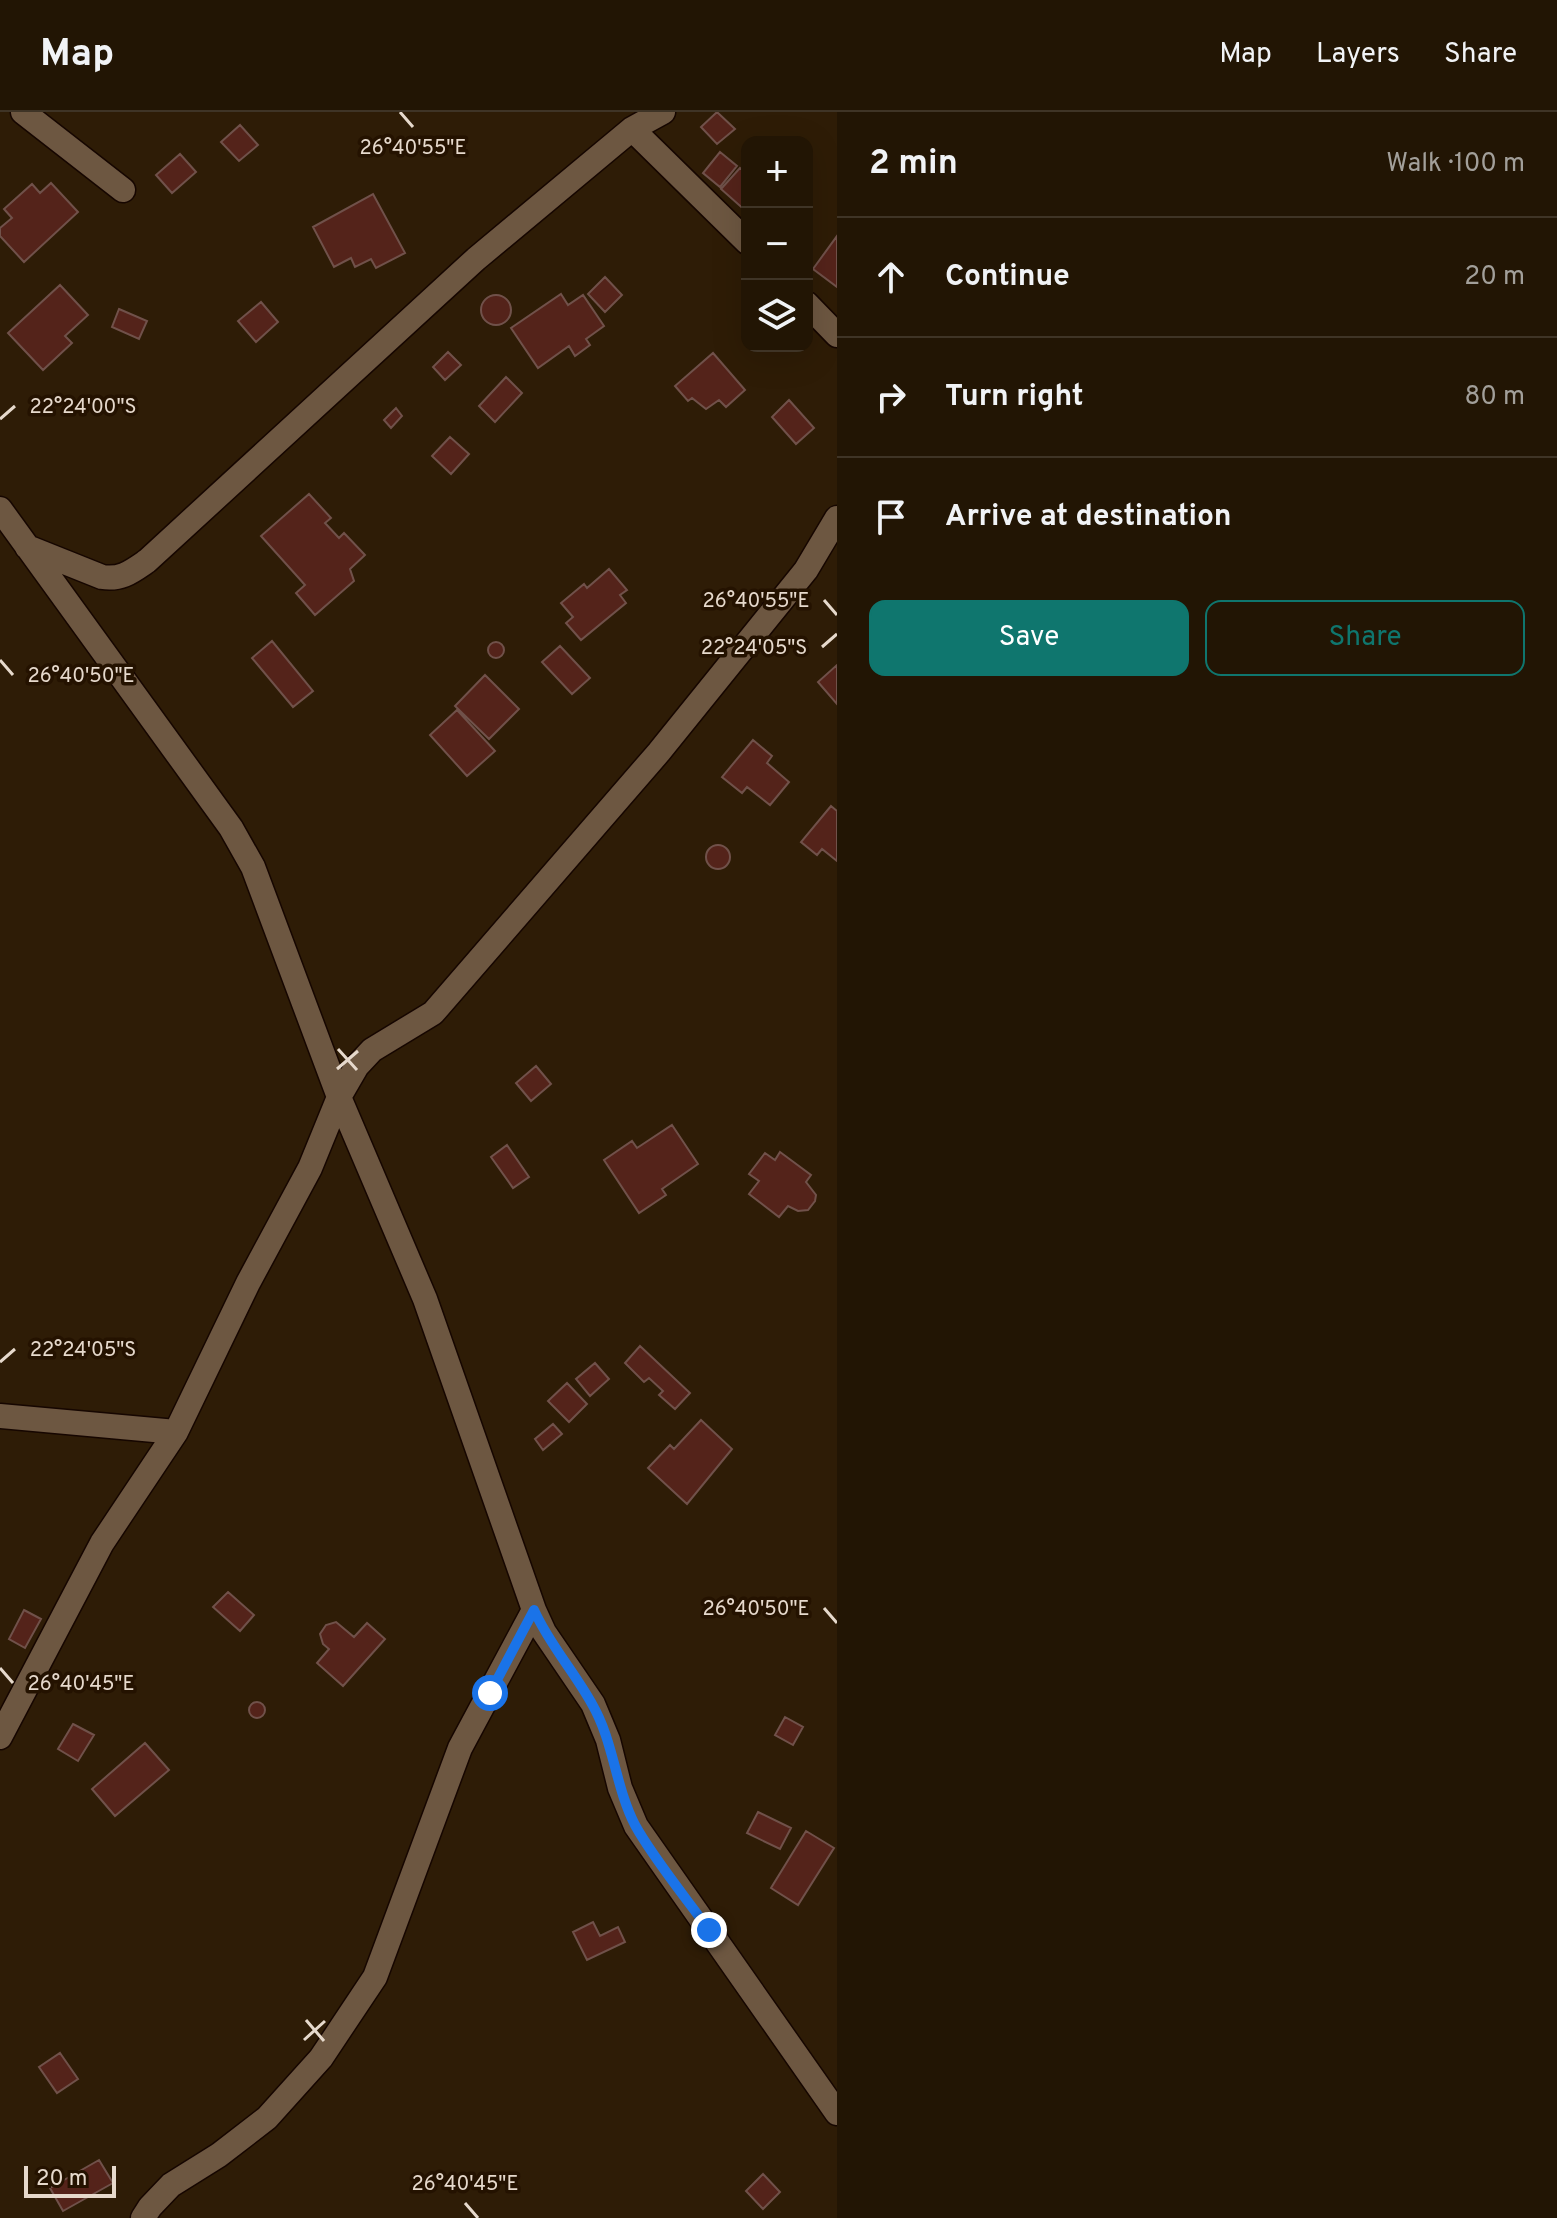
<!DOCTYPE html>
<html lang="en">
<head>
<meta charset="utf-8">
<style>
	:root { --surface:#221504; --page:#2e2213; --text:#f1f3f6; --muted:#a29f9a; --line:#3f3426; --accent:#0f766e }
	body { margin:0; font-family:Overpass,sans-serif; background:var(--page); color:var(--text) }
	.controls { position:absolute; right:24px; top:24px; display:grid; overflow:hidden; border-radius:16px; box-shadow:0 8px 32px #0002 }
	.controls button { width:72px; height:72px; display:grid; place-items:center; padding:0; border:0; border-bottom:2px solid var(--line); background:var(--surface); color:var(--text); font:40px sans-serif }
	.scale { position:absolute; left:24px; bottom:20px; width:92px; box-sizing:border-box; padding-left:8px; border:4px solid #e6d9cc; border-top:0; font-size:22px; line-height:28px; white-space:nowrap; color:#e6d9cc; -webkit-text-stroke:6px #241200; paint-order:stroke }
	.stop { position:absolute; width:24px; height:24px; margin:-18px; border:6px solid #1a73e8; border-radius:50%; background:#fff }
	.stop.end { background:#1a73e8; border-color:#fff; box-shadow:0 2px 8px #0008 }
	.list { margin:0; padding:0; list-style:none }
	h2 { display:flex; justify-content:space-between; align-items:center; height:104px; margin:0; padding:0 32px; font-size:34px }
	h2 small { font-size:26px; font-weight:400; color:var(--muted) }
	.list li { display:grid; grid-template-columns:52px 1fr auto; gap:24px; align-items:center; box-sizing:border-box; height:120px; padding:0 32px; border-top:2px solid var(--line) }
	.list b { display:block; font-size:30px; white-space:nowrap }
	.list em { font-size:26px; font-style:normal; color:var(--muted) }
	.actions { display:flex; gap:16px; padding:24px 32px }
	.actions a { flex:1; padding:18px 0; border:2px solid var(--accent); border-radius:16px; text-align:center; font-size:28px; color:var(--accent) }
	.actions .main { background:var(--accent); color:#fff }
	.icon { flex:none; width:44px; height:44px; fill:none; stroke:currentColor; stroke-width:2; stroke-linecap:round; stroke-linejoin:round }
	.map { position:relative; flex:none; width:837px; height:2106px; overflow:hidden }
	header { display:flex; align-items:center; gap:48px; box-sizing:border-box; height:112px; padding:0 40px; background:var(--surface); border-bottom:2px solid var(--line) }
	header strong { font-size:38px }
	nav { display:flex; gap:44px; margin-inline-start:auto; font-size:28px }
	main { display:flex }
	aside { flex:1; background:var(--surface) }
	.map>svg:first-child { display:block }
	.building { fill:#54231a; stroke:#70514a; stroke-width:2 }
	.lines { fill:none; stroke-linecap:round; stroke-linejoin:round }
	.minor-casing { stroke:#160600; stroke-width:27 }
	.minor { stroke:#6d5741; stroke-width:24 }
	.route { stroke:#1a73e8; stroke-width:10 }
	.ticks { fill:none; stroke:#e6d9cc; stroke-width:3 }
	.ticks-label { font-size:20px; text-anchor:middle; fill:#e6d9cc; stroke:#241200; stroke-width:7; stroke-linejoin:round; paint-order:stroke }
</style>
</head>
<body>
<header>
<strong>Map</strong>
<nav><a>Map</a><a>Layers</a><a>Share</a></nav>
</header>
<main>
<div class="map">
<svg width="837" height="2106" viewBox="0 0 837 2106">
	<rect width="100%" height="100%" fill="#2e1c06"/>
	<!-- building -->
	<path class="building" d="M717,0L735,17L717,32L701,15Z
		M240,13L258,33L239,49L221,30Z
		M720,40L737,54L720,75L703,61Z
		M180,42L196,60L172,81L156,63Z
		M740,56L747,62V100L721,77Z
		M51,71L78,100L24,150L0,124V116L12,106L4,97L32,72L40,81Z
		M373,82L405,141L376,156L371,147L355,155L351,146L334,155L313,115Z
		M837,124V175L813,157Z
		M605,165L622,183L605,200L588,182Z
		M60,173L88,203L65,224L72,231L43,258L8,221Z
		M561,182L568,193L583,183L604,214L586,227L590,233L575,244L569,234L538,256L511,216Z
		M481 198a15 15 0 1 1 30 0a15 15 0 1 1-30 0Z
		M261,190L278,210L256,230L238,209Z
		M119,197L147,209L139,227L112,215Z
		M448,240L461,253L445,268L433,255Z
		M713,241L745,278L726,295L719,288L706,297L692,286L688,289L675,274Z
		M506,265L522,281L495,310L479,294Z
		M789,288L814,316L796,332L772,305Z
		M396,296L402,304L391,316L384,308Z
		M450,325L469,342L451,362L432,344Z
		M309,382L331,406L325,411L339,426L344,421L365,443L350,457L354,469L315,503L296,481L305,473L261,424Z
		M609,457L627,478L620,483L626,491L581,528L566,511L573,505L561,491L584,472L587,476Z
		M272,529L313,579L293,595L252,546Z
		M488 538a8 8 0 1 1 16 0a8 8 0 1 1-16 0Z
		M560,534L590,566L572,582L542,550Z
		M837,553V592L818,570Z
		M485,563L519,597L489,627L455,594Z
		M457,598L495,639L467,664L430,623Z
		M753,628L772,644L767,651L789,670L770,693L747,675L742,681L722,665Z
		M831,694L837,699V749L822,737L817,743L801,730Z
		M706 745a12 12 0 1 1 24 0a12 12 0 1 1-24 0Z
		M536,954L551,972L531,989L516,971Z
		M672,1013L698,1052L662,1077L666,1083L639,1101L604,1048L632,1029L637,1036Z
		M507,1033L529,1065L513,1076L491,1045Z
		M780,1040L811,1063L806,1070L816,1083L815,1089L808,1098L798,1099L788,1094L779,1105L749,1082L759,1069L749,1062L765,1041L775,1048Z
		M640,1234L690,1281L675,1297L659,1283L663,1279L649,1266L644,1270L625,1251Z
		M595,1251L609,1267L590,1284L576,1267Z
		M567,1271L587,1292L569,1310L548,1289Z
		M701,1308L732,1337L687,1392L648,1356L670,1333L674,1337Z
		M553,1312L562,1322L543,1338L535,1327Z
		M228,1480L254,1503L240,1519L213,1495Z
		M24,1498L41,1507L25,1536L9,1527Z
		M336,1510L354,1525L367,1511L385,1527L343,1574L317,1551L329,1537L323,1532L320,1522L326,1513Z
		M249 1598a8 8 0 1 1 16 0a8 8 0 1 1-16 0Z
		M785,1605L803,1615L793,1633L775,1623Z
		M73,1612L94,1623L78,1649L58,1637Z
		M145,1631L169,1658L115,1704L92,1677Z
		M758,1700L791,1716L780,1737L747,1721Z
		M806,1719L834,1736L798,1793L771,1776Z
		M593,1810L600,1824L618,1815L625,1830L587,1848L573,1820Z
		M60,1941L78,1967L57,1981L39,1955Z
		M99,2048L113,2071L63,2099L50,2076Z
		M763,2062L780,2080L763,2097L746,2079Z"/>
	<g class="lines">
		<!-- minor casing -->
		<g class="minor-casing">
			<path id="minor" d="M23,0L123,78
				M632,17L747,130
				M807,192L837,223
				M0,397L231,716L253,755L339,985L425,1187L534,1498L544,1520L593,1592L608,1628L620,1676L636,1714L837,2001
				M27,435L102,465C121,468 131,460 147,449L476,147L632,17L663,0
				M0,1304L176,1320
				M0,1625L102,1431L176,1320L248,1171L310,1056L339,985L357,954L372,938L433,901L659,640L806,458L837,406
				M143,2106L150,2095L171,2073L219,2043L267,2006L321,1946L375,1865L460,1636L534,1498"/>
		</g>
		<!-- minor -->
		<use href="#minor" class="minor"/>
	</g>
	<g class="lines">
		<!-- route -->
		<path class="route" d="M490,1581L534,1498C549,1532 574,1559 592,1592C614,1630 615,1674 635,1713C653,1746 687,1787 709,1818"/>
	</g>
	<!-- ticks -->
	<path class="ticks" d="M400,0L413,15M0,307L15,294M824,488L837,503M822,535L837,522M0,548L13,563M338,937L357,958M337,957L358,939M0,1250L15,1237M824,1496L837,1511M0,1556L13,1571M306,1908L324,1929M304,1928L325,1909M465,2091L478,2106"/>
	<g class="ticks-label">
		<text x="413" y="42">26°40'55"E</text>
		<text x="83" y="301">22°24'00"S</text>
		<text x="756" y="495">26°40'55"E</text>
		<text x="754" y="542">22°24'05"S</text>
		<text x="81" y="570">26°40'50"E</text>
		<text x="83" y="1244">22°24'05"S</text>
		<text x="756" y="1503">26°40'50"E</text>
		<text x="81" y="1578">26°40'45"E</text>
		<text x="465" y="2078">26°40'45"E</text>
	</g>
</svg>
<div class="controls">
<button>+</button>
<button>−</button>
<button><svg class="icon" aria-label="layers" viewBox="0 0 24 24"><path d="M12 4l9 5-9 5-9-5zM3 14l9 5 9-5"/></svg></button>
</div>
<div class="scale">20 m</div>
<div class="stop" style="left:490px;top:1581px"></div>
<div class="stop end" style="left:709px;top:1818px"></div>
</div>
<aside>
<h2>2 min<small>Walk · 100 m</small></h2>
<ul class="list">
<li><svg class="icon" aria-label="ahead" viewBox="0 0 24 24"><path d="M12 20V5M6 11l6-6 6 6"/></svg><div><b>Continue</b></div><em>20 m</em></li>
<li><svg class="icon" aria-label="right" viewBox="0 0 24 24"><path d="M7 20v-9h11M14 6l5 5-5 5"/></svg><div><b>Turn right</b></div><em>80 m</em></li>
<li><svg class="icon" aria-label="arrive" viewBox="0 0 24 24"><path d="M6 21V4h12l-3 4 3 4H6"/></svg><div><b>Arrive at destination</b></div></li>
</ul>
<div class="actions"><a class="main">Save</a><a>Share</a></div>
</aside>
</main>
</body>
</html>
